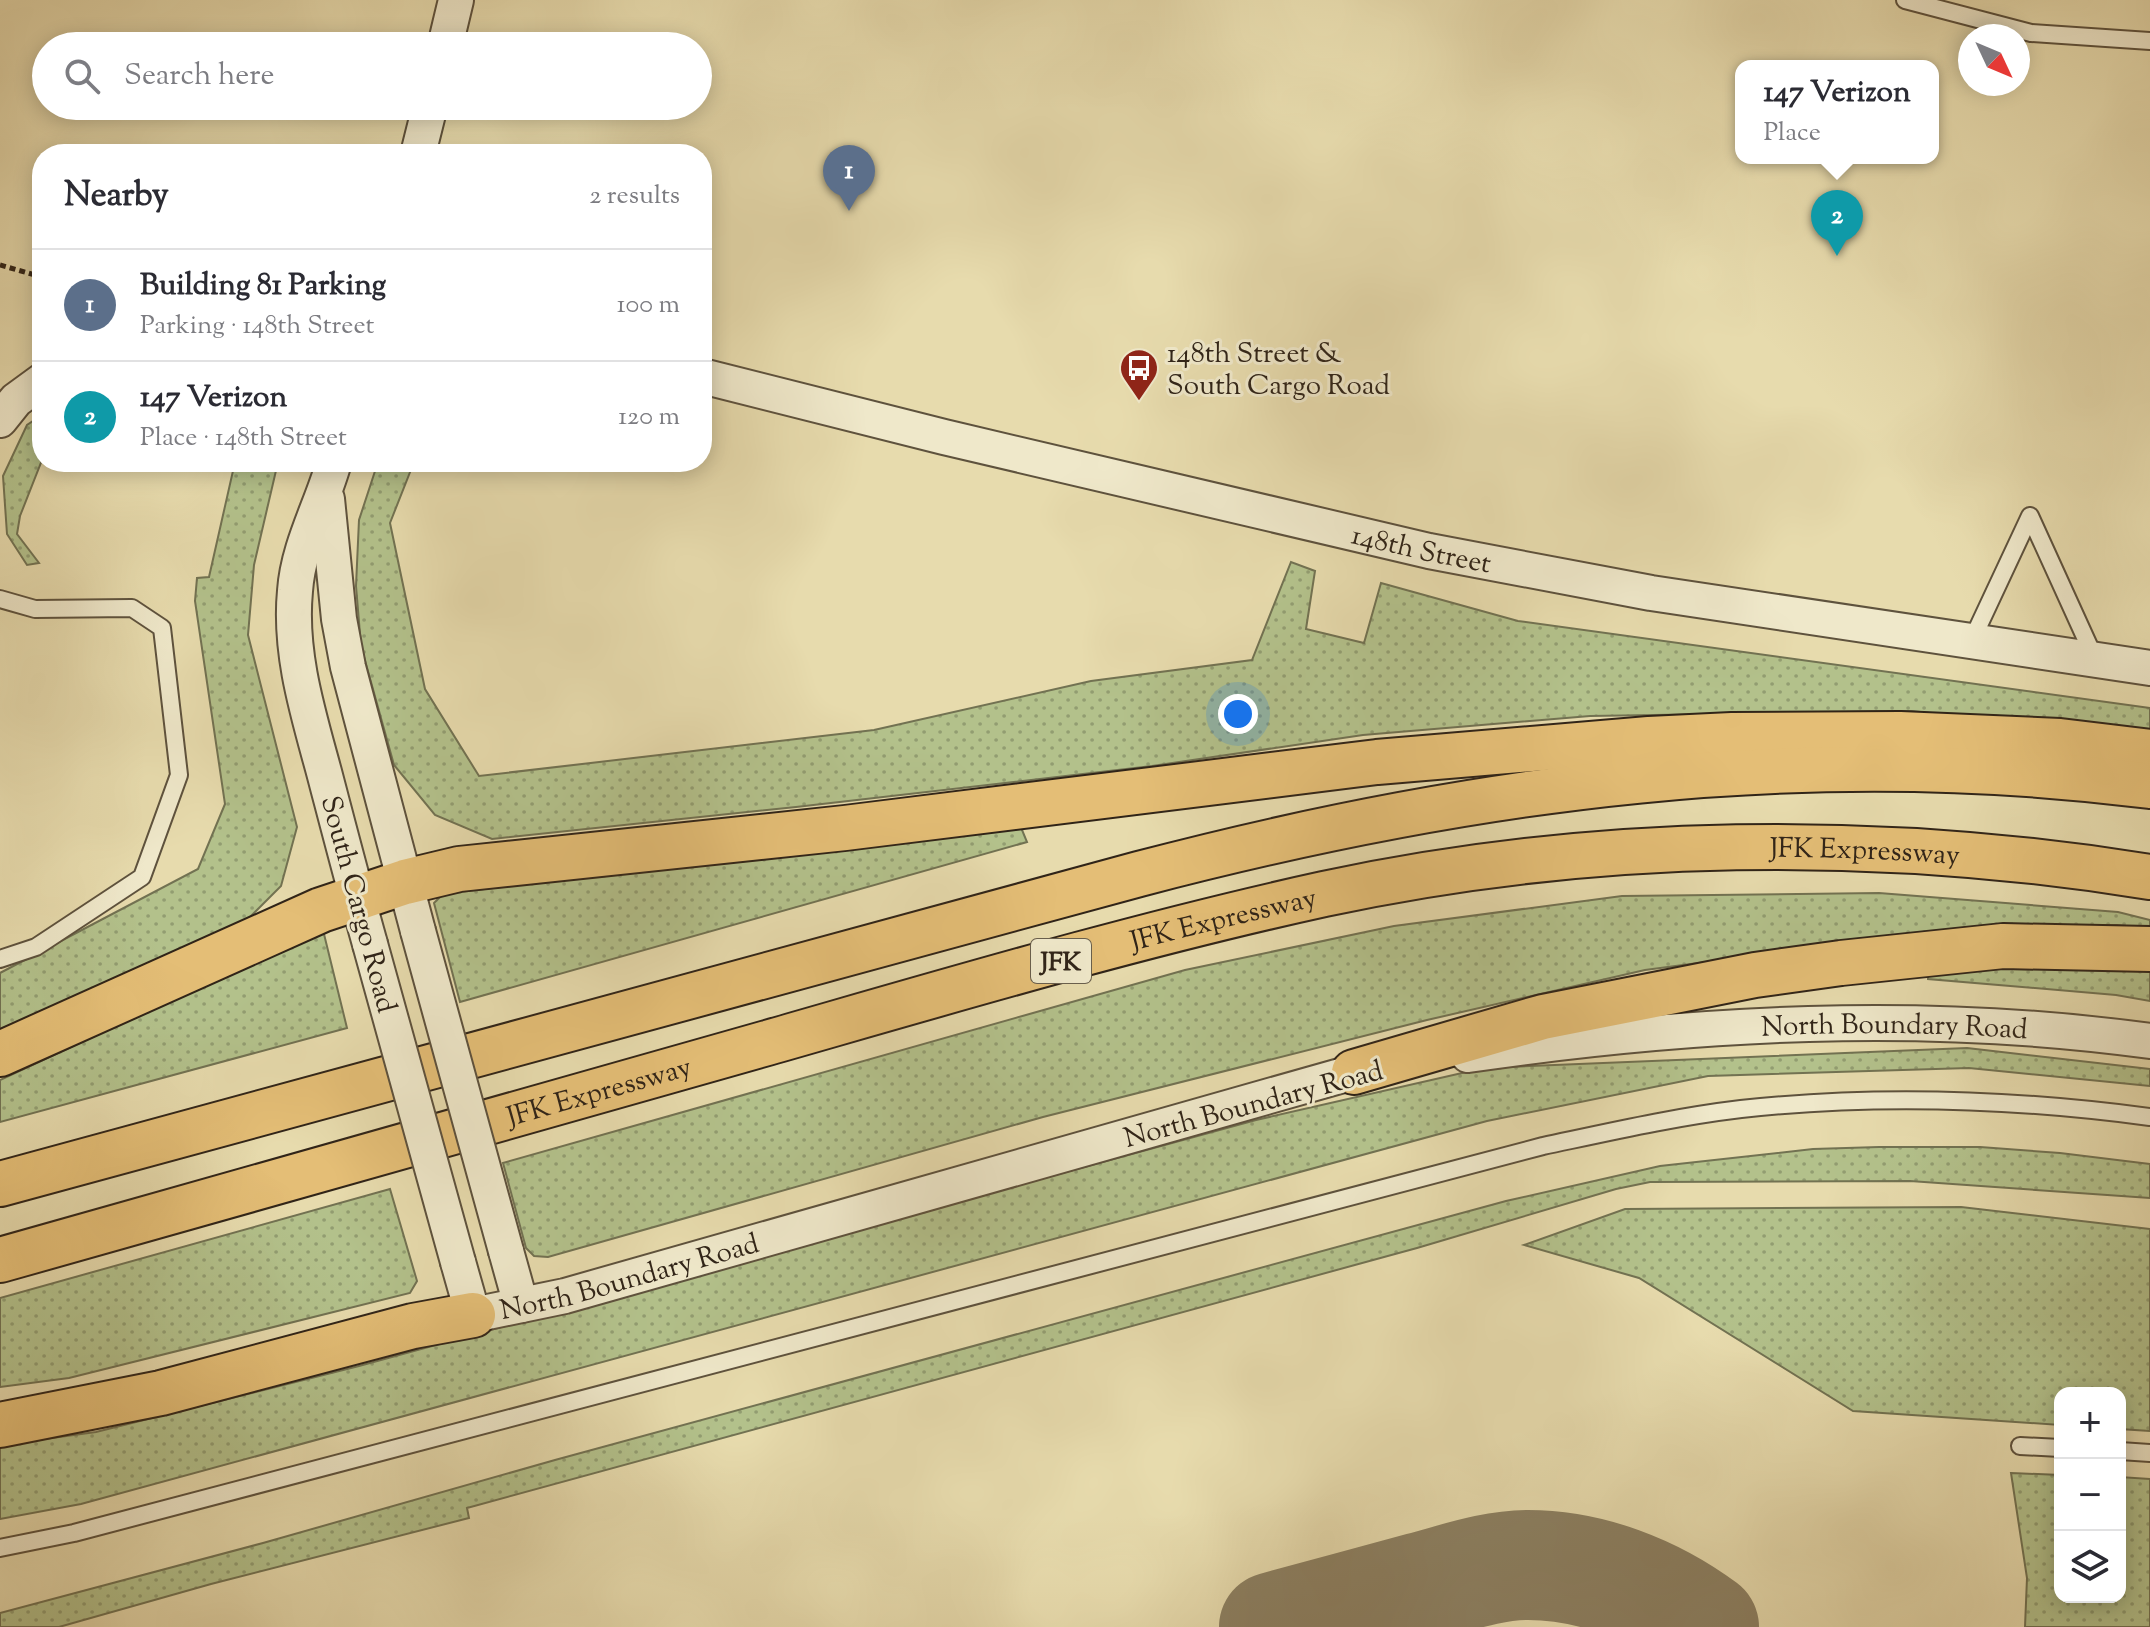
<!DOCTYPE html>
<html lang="en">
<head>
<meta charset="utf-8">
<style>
	:root { --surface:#fff; --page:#f2f2f3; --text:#2b2b33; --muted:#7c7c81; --line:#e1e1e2; --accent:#ea580c }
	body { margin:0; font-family:"Sorts Mill Goudy",serif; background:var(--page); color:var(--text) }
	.controls { position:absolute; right:24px; bottom:24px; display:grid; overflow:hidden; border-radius:16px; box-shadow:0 4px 20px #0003 }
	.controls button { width:72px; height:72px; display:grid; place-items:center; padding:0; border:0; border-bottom:2px solid var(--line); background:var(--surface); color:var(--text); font:40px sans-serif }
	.compass { position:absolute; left:1958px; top:24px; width:72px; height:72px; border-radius:50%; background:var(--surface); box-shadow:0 4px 20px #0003; rotate:134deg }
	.you { position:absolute; left:1238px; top:714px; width:28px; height:28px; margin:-20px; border:6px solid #fff; border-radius:50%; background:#1a73e8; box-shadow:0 0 0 12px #1a73e833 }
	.badge { display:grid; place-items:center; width:52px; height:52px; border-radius:50%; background:var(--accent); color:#fff; font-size:26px; font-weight:700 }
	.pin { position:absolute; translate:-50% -66px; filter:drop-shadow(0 2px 4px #0008) }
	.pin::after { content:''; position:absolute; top:42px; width:28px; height:24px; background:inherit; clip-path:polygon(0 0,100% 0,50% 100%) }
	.popup { position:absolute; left:1735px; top:60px; width:204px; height:104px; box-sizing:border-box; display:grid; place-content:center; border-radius:16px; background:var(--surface); filter:drop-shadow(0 2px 6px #0005); font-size:26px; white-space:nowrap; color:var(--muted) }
	.popup b { font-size:30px; color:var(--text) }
	.popup::after { content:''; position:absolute; left:50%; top:100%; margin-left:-16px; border:16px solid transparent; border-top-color:var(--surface) }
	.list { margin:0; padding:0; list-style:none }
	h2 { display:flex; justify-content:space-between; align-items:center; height:104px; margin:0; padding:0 32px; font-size:34px }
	h2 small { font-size:26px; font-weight:400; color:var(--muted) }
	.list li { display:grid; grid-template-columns:52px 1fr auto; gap:24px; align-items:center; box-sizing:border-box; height:112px; padding:0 32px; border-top:2px solid var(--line) }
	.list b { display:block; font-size:30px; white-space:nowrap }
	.list p { margin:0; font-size:26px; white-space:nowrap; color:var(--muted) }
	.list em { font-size:26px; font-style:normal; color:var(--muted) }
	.icon { flex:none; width:44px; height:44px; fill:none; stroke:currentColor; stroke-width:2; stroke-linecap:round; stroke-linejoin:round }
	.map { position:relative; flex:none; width:2150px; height:1627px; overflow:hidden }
	.search { position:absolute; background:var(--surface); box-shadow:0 4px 20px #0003; left:32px; top:32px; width:680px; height:88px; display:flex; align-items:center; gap:20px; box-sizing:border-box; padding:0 28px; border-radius:44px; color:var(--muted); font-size:30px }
	.panel { position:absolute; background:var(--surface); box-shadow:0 4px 20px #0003; left:32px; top:144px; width:680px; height:328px; border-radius:32px }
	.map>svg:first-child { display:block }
	.grass { fill:url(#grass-dots); stroke:#727252; stroke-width:2 }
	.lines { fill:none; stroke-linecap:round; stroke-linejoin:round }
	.taxiway { stroke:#8c8062; stroke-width:110 }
	.service-casing { stroke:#5e523d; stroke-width:20 }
	.minor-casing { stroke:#5e523d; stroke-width:38 }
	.motorway-casing { stroke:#302418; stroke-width:48 }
	.path { stroke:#302418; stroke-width:5; stroke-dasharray:6 4; stroke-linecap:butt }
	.service { stroke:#efe8ca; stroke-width:16 }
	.minor { stroke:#efe8ca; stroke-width:34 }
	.motorway { stroke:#e4be76; stroke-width:44 }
	.minor-bridge-casing { stroke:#5e523d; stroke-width:38; stroke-linecap:butt }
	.minor-bridge { stroke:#efe8ca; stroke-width:34 }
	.labels { text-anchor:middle; stroke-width:6; stroke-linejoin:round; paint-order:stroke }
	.shield { fill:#efe8ca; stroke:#695f4d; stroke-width:2 }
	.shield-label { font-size:26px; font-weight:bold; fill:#302418 }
	.poi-label { font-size:28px; fill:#302418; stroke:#efe8ca; text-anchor:start }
	.street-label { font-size:28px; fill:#302418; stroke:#efe8ca }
</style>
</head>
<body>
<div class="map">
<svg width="2150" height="1627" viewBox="0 0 2150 1627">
	<defs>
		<pattern id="grass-dots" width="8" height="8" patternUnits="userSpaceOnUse" patternTransform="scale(2)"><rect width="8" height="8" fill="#b3c18b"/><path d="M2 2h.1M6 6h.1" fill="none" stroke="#929d71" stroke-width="1.8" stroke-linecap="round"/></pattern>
	</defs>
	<rect width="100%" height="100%" fill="#e7dbad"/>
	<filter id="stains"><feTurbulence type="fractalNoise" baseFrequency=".0025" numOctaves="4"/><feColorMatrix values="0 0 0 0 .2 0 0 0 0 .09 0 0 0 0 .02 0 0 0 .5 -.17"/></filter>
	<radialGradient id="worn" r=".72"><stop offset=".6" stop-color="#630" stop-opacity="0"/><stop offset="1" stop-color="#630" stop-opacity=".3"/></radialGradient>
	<!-- grass -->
	<path class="grass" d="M42,415V460L20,516L17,534L39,563L27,565L7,534L3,476L27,425Z
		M235,462H278L254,565L248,635L297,827L281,886L247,920L0,1031V973L198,869L225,804L195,601L197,578L209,577Z
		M378,462H414L390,523L425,689L479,776L874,730L1091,681L1252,660L1291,562L1315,571L1306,629L1364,643L1381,583L1518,621L2150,708V739L1912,711L1590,716L1363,735L1152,766L796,807L492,839L435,815L394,765L361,646L356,586L359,520Z
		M1020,825L1027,842L460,1002L434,903L443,894Z
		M1879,893L2118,912L2150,920V929L2117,925L1902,936L1645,970L1427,1020L1043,1117L548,1257L534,1256L526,1248L503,1163L1185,970L1394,926L1622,896Z
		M323,930L347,1028L0,1122V1080Z
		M2056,963L2150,966V1001L2116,995L1928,979V972Z
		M1967,1048L2150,1069V1086L1969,1068L1708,1076L1487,1121L81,1504L0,1519V1445L96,1432L359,1366L1256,1120L1484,1068Z
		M1879,1147H1980L2060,1153L2150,1164V1198L1910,1181L1650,1182L1616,1189L1417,1248L467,1508L469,1518L211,1584L59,1627H0V1613L263,1543L555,1460L1506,1201L1660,1166L1813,1149Z
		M390,1189L417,1281L410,1293L69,1378L0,1387V1298Z
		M1961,1207L2150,1229V1431L2120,1429V1393H2060V1425L1853,1411L1639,1278L1524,1245L1625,1209Z
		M2011,1473L2060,1475V1597H2120V1477L2150,1479V1627H2025L2027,1578Z"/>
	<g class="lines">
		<!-- taxiway -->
		<path class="taxiway" d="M1274,1627C1323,1614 1372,1600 1421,1587C1456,1578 1492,1565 1528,1565C1591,1565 1654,1590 1704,1627"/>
		<!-- service casing -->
		<g class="service-casing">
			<path id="service" d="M1905,0L2031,33L2150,41
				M2030,516L2095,659
				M0,599L35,609L132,608L162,628L179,775L142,877L36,947L0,959
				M1972,640L2030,516
				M2020,1446L2060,1448
				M2120,1451L2150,1453
				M0,1548L74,1533L1543,1146C1609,1132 1674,1117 1741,1109C1877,1094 2015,1099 2150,1117"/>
		</g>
		<!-- minor casing -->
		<g class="minor-casing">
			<g id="minor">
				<path d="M445,46L456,0"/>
				<path d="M418,154L430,106"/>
				<path id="s1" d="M702,376L944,437L1429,551L1651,593L2150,668"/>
				<path d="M0,420L16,400L42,381"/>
				<path d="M334,462C322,505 298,546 295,591C289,653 308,713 324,772C339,829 354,887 370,944"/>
				<path d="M327,499L339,619L348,667L418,931"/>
				<path id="s2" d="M1468,1055C1694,1022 1923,1010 2150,1041"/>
				<path d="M506,1251L521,1305"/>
				<path id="s3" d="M458,1262L473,1315L565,1296L1354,1072L1376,1069"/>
			</g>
		</g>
		<!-- motorway casing -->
		<g class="motorway-casing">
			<g id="motorway">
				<path d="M0,1054L321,910L405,882L459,869L845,828L1377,762L1649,739L1732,735L1900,734L2060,741L2150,752"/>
				<path d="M1354,1072L1543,1017L1755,975L1841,963L2003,946L2150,949"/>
				<path d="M0,1184L1139,874C1474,786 1803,742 2150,786"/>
				<path id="s4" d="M0,1260C256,1188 512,1115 767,1043C952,990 1137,935 1324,894C1595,836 1877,833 2150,877"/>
				<path d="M0,1425L161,1393L413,1326L473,1315"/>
			</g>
		</g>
		<!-- path -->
		<path class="path" d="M0,265L42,277"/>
		<!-- service -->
		<use href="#service" class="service"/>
		<!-- minor -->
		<use href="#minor" class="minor"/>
		<!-- motorway -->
		<use href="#motorway" class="motorway"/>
		<!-- minor-bridge casing -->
		<g class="minor-bridge-casing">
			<path id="minor-bridge" d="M418,931L506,1251
				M370,944L458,1262"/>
		</g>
		<!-- minor-bridge -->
		<use href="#minor-bridge" class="minor-bridge"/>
	</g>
	<!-- icons -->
	<defs>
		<g id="bus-pin" transform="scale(2)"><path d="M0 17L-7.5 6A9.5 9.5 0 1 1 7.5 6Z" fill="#8f2418" stroke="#efe8ca"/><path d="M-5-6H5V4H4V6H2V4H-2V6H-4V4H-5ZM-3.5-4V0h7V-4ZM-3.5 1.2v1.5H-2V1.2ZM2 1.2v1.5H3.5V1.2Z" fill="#fff"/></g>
	</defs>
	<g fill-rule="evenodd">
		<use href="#bus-pin" x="1139" y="368"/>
	</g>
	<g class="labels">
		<!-- shield labels -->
		<rect class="shield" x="1031" y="939" width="60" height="44" rx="6"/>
		<g class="shield-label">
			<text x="1061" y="970">JFK</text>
		</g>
		<!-- poi labels -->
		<g class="poi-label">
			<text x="1167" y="362">148th Street &amp;<tspan x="1167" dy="32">South Cargo Road</tspan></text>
		</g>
		<!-- street labels -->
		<g class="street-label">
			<text dy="10" stroke="none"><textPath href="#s1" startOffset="740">148th Street</textPath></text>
			<text dy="10" stroke="none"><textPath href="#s4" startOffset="1918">JFK Expressway</textPath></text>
			<text transform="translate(360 904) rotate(75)" y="10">South Cargo Road</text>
			<text dy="10" stroke="none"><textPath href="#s4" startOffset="1270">JFK Expressway</textPath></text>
			<text dy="10" stroke="none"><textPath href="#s2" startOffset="428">North Boundary Road</textPath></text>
			<text dy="10" stroke="none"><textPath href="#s4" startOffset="622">JFK Expressway</textPath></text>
			<text transform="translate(1253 1103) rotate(-15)" y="10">North Boundary Road</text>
			<text dy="10" stroke="none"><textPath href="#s3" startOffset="216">North Boundary Road</textPath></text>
		</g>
	</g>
	<rect width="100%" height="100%" filter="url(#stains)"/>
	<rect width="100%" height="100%" fill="url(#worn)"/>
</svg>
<div class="controls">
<button>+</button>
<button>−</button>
<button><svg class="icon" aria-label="layers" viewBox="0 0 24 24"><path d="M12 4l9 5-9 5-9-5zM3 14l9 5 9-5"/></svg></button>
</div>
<svg class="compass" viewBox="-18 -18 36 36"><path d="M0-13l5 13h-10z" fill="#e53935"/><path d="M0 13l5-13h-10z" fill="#7c7c81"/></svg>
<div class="you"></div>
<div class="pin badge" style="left:849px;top:211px;background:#5c6f8a">1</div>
<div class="pin badge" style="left:1837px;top:256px;background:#0f9aa8">2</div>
<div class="popup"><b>147 Verizon</b>Place</div>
<div class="search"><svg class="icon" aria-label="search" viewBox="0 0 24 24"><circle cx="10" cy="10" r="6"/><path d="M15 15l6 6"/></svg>Search here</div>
<section class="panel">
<h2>Nearby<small>2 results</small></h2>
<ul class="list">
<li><span class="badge" style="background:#5c6f8a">1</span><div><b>Building 81 Parking</b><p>Parking · 148th Street</p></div><em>100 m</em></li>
<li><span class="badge" style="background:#0f9aa8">2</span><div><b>147 Verizon</b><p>Place · 148th Street</p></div><em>120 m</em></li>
</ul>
</section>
</div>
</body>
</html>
